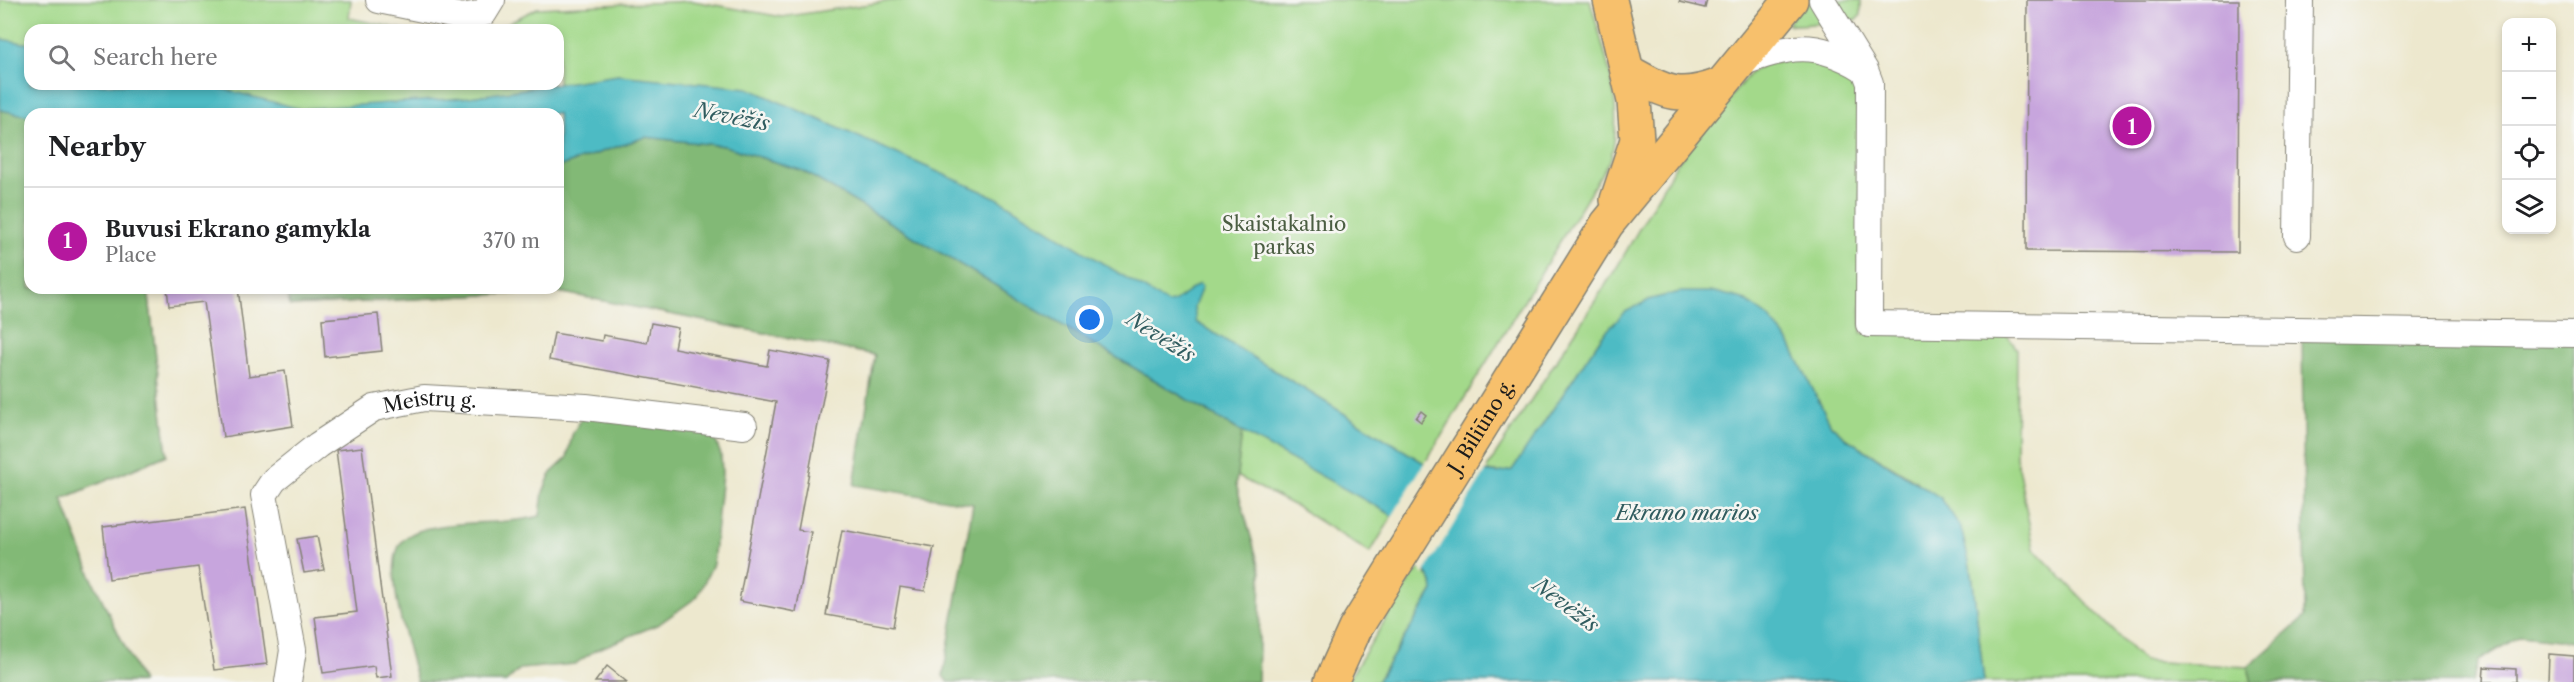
<!DOCTYPE html>
<html lang="en">
<head>
<meta charset="utf-8">
<style>
	:root { --surface:#fff; --page:#f2f2f2; --text:#202124; --muted:#757577; --line:#e0e0e0; --accent:#b5179e }
	body { margin:0; font-family:"Libre Caslon Text",serif; background:var(--page); color:var(--text) }
	.controls { position:absolute; right:18px; top:18px; display:grid; overflow:hidden; border-radius:12px; box-shadow:0 3px 9px #0003 }
	.controls button { width:54px; height:54px; display:grid; place-items:center; padding:0; border:0; border-bottom:2px solid var(--line); background:var(--surface); color:var(--text); font:30px sans-serif }
	.you { position:absolute; left:1090px; top:320px; width:21px; height:21px; margin:-15px; border:4px solid #fff; border-radius:50%; background:#1a73e8; box-shadow:0 0 0 9px #1a73e833 }
	.badge { display:grid; place-items:center; width:39px; height:39px; border-radius:50%; background:var(--accent); color:#fff; font-size:20px; font-weight:700 }
	.pin { position:absolute; translate:-50% -50%; border:3px solid #fff; box-shadow:0 2px 6px #0006 }
	.list { margin:0; padding:0; list-style:none }
	h2 { display:flex; justify-content:space-between; align-items:center; height:78px; margin:0; padding:0 24px; font-size:26px }
	h2 small { font-size:20px; font-weight:400; color:var(--muted) }
	.list li { display:grid; grid-template-columns:39px 1fr auto; gap:18px; align-items:center; box-sizing:border-box; height:108px; padding:0 24px; border-top:2px solid var(--line) }
	.list b { display:block; font-size:22px; white-space:nowrap }
	.list p { margin:0; font-size:20px; white-space:nowrap; color:var(--muted) }
	.list em { font-size:20px; font-style:normal; color:var(--muted) }
	.icon { flex:none; width:33px; height:33px; fill:none; stroke:currentColor; stroke-width:2; stroke-linecap:round; stroke-linejoin:round }
	.map { position:relative; flex:none; width:2574px; height:682px; overflow:hidden }
	.search { position:absolute; background:var(--surface); box-shadow:0 3px 9px #0003; left:24px; top:24px; width:540px; height:66px; display:flex; align-items:center; gap:15px; box-sizing:border-box; padding:0 21px; border-radius:18px; color:var(--muted); font-size:22px }
	.panel { position:absolute; background:var(--surface); box-shadow:0 3px 9px #0003; left:24px; top:108px; width:540px; height:186px; border-radius:18px }
	.map>svg:first-child { display:block }
	.green { fill:#a3d98a; stroke:#607a53; stroke-width:1.5 }
	.forest { fill:#82b976; stroke:#4f6a49; stroke-width:1.5 }
	.water { fill:#4dbbc4; stroke:#346c70; stroke-width:1.5 }
	.pier { fill:#ede8ce }
	.building { fill:#c7a5dd }
	.lines { fill:none; stroke-linecap:round; stroke-linejoin:round }
	.minor-casing { stroke:#848275; stroke-width:28 }
	.major-casing { stroke:#848275; stroke-width:36 }
	.minor { stroke:#fff; stroke-width:26 }
	.major { stroke:#f7c06c; stroke-width:33 }
	.labels { text-anchor:middle; stroke-width:5; stroke-linejoin:round; paint-order:stroke }
	.park-label { font-size:20px; fill:#4b5e42; stroke:#f6f6f2 }
	.street-label { font-size:20px; fill:#1c1c1c; stroke:#f6f6f2 }
	.water-label { font-size:21px; font-style:italic; fill:#305c5f; stroke:#f6f6f2 }
</style>
</head>
<body>
<div class="map">
<svg width="2574" height="682" viewBox="0 0 2574 682">
	<rect width="100%" height="100%" fill="#f6f6f2"/>
	<filter id="ink" filterUnits="userSpaceOnUse"><feTurbulence type="fractalNoise" baseFrequency=".0167" numOctaves="2"/><feDisplacementMap in="SourceGraphic" scale="12" xChannelSelector="R" yChannelSelector="G"/><feConvolveMatrix kernelMatrix="1 2 1 2 8 2 1 2 1" color-interpolation-filters="sRGB"/></filter>
	<filter id="wash" filterUnits="userSpaceOnUse"><feTurbulence type="fractalNoise" baseFrequency=".008" numOctaves="4" result="noise"/><feDisplacementMap in="SourceGraphic" scale="24" xChannelSelector="R" yChannelSelector="G"/><feGaussianBlur stdDeviation="1.35" result="paint"/><feColorMatrix in="noise" values="0 0 0 0 0 0 0 0 0 0 0 0 0 0 0 0 0 1.4 0 .05"/><feComposite in="paint" operator="in"/></filter>
	<g filter="url(#wash)">
		<rect width="100%" height="100%" fill="#ede8ce"/>
		<!-- green -->
		<path class="green" d="M0,0H351L349,18L404,30H30V84H558V30H495L537,8L693,1L782,17L897,0H1590C1604,55 1625,101 1611,158L1370,553L1299,508L1227,471L875,355L554,291L290,306L286,288H558V114H30V288H148L167,455L62,499L93,581L142,682H0Z
			M1804,0H1861V15L1856,20C1841,20 1797,28 1788,24Z
			M1810,55L1845,67L1860,85L1861,333L2007,335L2017,349L2016,457L2034,549L2143,661L2248,667L2252,682H1984L1972,574L1916,481L1847,439L1831,425L1816,396L1602,336L1513,470L1505,473L1485,471L1617,267L1677,163L1750,73L1764,64Z
			M1421,567L1432,582L1433,591L1377,682H1347L1411,578Z"/>
		<!-- forest -->
		<path class="forest" d="M0,110L30,116V288H148L167,455L62,499L93,581L142,682H0Z
			M645,137L725,146L803,171L1242,432L1236,484L1261,572L1258,682H948L943,676L973,504L854,485L875,355L554,291L290,306L286,288H558V167Z
			M2302,329L2574,334V642L2520,636L2478,661L2472,682H2252L2248,667L2305,617Z
			M583,415L698,427L715,439L721,455L722,474L713,564L697,597L659,624L596,650L575,664L520,669L506,682H417C409,649 384,576 399,546C405,534 422,529 435,527C470,520 506,525 540,516L543,492L551,473L567,458L572,435Z"/>
		<!-- water -->
		<path class="water" d="M0,39L30,44V84H204L300,109L462,98L618,75L748,88L997,198L1167,303L1174,302L1199,284L1202,287L1194,307L1196,322L1424,463L1497,473L1512,470L1602,336L1625,312L1651,299L1680,292H1715L1743,299L1767,316L1788,340L1831,425L1847,439L1941,498L1961,528L1972,574L1984,682H1377L1433,591L1432,582L1390,514L1242,432L803,171L725,146L645,137L558,167V114L30,116L0,110Z"/>
		<!-- pier -->
		<path class="pier" d="M1426,460L1488,468L1423,575L1390,520Z"/>
		<g id="blocks">
			<!-- building -->
			<path class="building" d="M1680,0H1707L1705,8L1679,2Z
				M2027,0H2239L2238,252L2026,251Z
				M167,288H238L249,376L285,371L293,426L223,437L204,302L169,306Z
				M378,314L382,351L325,357L322,319Z
				M651,323L678,328L674,348L767,366L770,350L830,361L798,530L811,532L796,612L739,601L776,402L549,360L554,333L602,341L603,335L647,343Z
				M1421,411L1426,415L1421,422L1416,418Z
				M362,447L392,676L376,678L374,666L323,673L315,617L357,612L336,450Z
				M245,509L267,664L214,670L198,567L109,579L103,527Z
				M842,530L934,547L925,591L900,587L893,627L826,615Z
				M317,536L324,570L304,573L297,539Z
				M2549,654L2574,656V682L2548,681Z
				M607,666L627,682H595Z
				M2484,667L2516,669V682H2483Z"/>
		</g>
	</g>
	<g filter="url(#ink)">
		<use href="#blocks" fill-opacity="0" stroke="#848275" stroke-width="1.5"/>
		<g class="lines">
			<!-- minor casing -->
			<g class="minor-casing">
				<g id="minor">
					<path d="M379,0L462,17L484,13L492,0"/>
					<path d="M1822,0L1865,70L1870,83L1869,324L2574,334"/>
					<path d="M1738,64C1789,46 1814,39 1862,68"/>
					<path d="M2297,236L2300,0"/>
					<path id="s1" d="M288,682L293,650L264,495L274,480L318,445L374,408L424,398L586,407L744,426"/>
				</g>
			</g>
			<!-- major casing -->
			<g class="major-casing">
				<g id="major">
					<path d="M1610,0L1627,71C1666,92 1676,101 1720,85"/>
					<path d="M1617,200L1637,140L1634,101L1627,71"/>
					<path id="s2" d="M1331,682L1355,629L1607,224L1791,0"/>
				</g>
			</g>
			<!-- minor -->
			<use href="#minor" class="minor"/>
			<!-- major -->
			<use href="#major" class="major"/>
		</g>
	</g>
	<g class="labels">
		<!-- park labels -->
		<g class="park-label">
			<text x="1284" y="231">Skaistakalnio<tspan x="1284" dy="23">parkas</tspan></text>
		</g>
		<!-- street labels -->
		<g class="street-label">
			<text dy="7" stroke="none"><textPath href="#s1" startOffset="388">Meistrų g.</textPath></text>
			<text dy="7" stroke="none"><textPath href="#s2" startOffset="297">J. Biliūno g.</textPath></text>
		</g>
		<!-- water labels -->
		<g class="water-label">
			<text transform="translate(732 117) rotate(11)" y="7">Nevėžis</text>
			<text transform="translate(1161 337) rotate(32)" y="7">Nevėžis</text>
			<text x="1687" y="520">Ekrano marios</text>
			<text transform="translate(1566 605) rotate(37)" y="7">Nevėžis</text>
		</g>
	</g>
</svg>
<div class="controls">
<button>+</button>
<button>−</button>
<button><svg class="icon" aria-label="locate" viewBox="0 0 24 24"><circle cx="12" cy="12" r="6"/><path d="M12 2v4M12 18v4M2 12h4M18 12h4"/></svg></button>
<button><svg class="icon" aria-label="layers" viewBox="0 0 24 24"><path d="M12 4l9 5-9 5-9-5zM3 14l9 5 9-5"/></svg></button>
</div>
<div class="you"></div>
<div class="pin badge" style="left:2132px;top:126px">1</div>
<div class="search"><svg class="icon" aria-label="search" viewBox="0 0 24 24"><circle cx="10" cy="10" r="6"/><path d="M15 15l6 6"/></svg>Search here</div>
<section class="panel">
<h2>Nearby<small></small></h2>
<ul class="list">
<li><span class="badge">1</span><div><b>Buvusi Ekrano gamykla</b><p>Place</p></div><em>370 m</em></li>
</ul>
</section>
</div>
</body>
</html>
